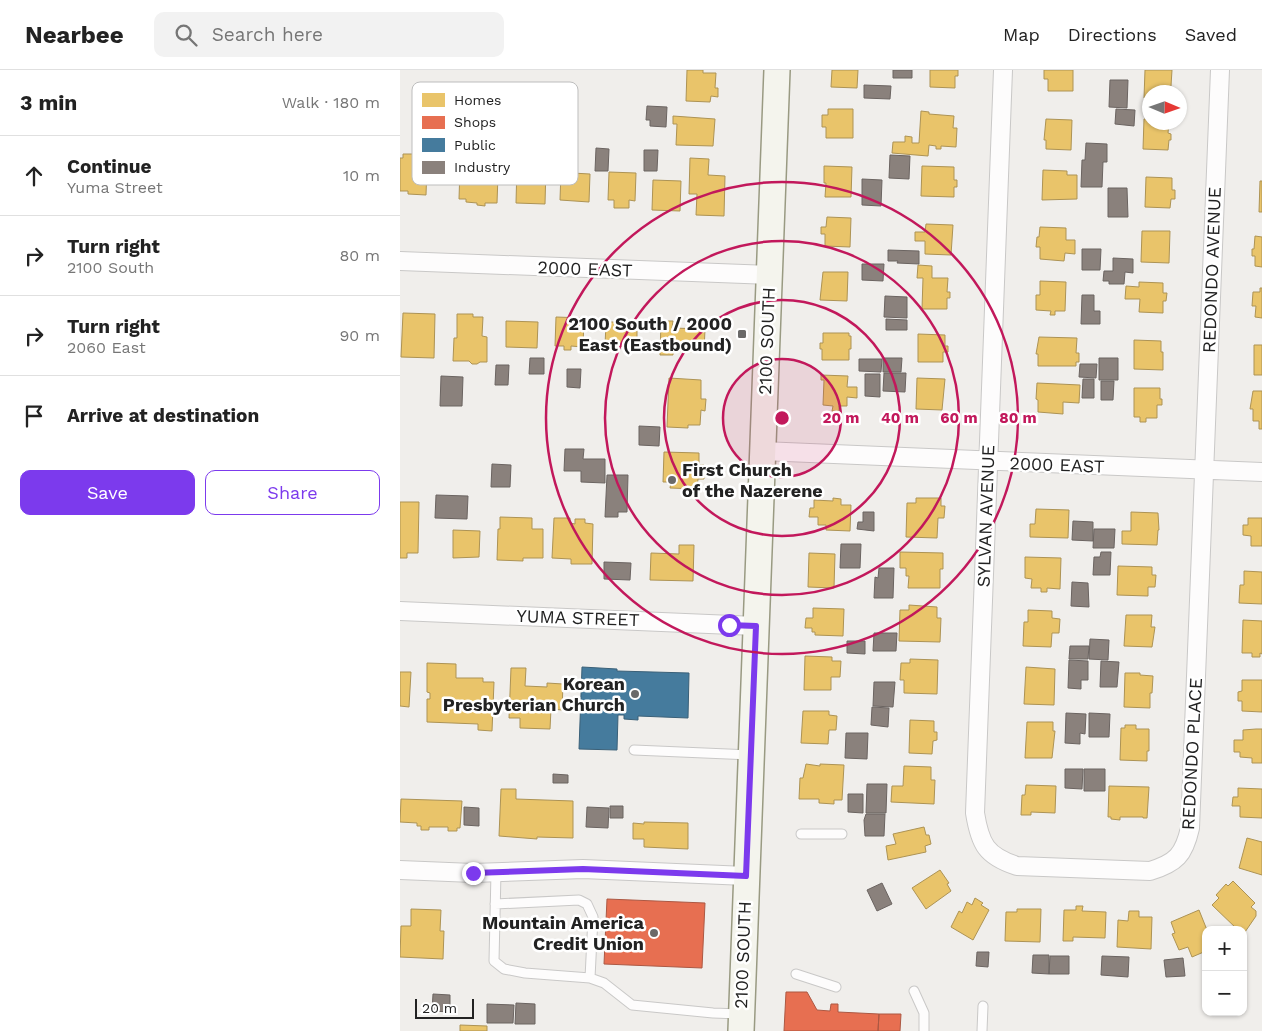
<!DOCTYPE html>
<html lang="en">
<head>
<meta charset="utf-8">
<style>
	:root { --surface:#fff; --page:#f2f2f2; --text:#222; --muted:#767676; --line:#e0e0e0; --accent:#7c3aed }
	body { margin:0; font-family:"Work Sans",sans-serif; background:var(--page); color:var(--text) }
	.controls { position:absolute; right:15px; bottom:15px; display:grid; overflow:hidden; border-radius:10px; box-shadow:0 1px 4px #0004 }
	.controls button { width:45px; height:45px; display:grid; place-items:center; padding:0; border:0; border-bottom:1px solid var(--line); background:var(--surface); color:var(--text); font:25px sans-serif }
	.compass { position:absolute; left:742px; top:15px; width:45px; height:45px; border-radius:50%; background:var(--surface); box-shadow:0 1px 4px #0004; rotate:92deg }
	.scale { position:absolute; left:15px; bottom:12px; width:59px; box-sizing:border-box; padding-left:5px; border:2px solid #222; border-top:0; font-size:14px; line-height:18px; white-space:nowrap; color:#222; -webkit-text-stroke:4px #fff; paint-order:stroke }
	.stop { position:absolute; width:15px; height:15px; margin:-11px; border:4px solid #7c3aed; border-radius:50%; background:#fff }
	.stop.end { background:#7c3aed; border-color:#fff; box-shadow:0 1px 5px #0008 }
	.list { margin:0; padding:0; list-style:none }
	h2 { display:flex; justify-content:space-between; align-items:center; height:65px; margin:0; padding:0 20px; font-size:21px }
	h2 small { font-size:16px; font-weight:400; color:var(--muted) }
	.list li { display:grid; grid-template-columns:32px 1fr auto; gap:15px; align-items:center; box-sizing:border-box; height:80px; padding:0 20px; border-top:1px solid var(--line) }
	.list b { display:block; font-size:19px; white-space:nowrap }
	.list p { margin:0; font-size:16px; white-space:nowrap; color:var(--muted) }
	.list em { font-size:16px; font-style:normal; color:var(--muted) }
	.actions { display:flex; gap:10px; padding:15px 20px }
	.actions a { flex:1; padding:11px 0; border:1px solid var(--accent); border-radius:10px; text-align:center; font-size:18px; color:var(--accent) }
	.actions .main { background:var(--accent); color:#fff }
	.icon { flex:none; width:28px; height:28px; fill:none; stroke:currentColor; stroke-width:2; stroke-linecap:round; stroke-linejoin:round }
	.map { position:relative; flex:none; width:862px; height:961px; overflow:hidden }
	header { display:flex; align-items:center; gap:30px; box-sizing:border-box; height:70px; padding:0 25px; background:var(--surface); border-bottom:1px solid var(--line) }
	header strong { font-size:24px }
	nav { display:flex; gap:28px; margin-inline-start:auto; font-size:18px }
	.search { width:350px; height:45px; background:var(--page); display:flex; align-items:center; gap:12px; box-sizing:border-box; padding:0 18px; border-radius:10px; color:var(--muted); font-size:19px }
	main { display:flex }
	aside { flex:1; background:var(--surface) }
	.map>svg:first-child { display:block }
	.homes { fill:#e9c46a; stroke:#ad9354 }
	.shops { fill:#e76f51; stroke:#ac5843 }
	.public { fill:#457b9d; stroke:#3a6078 }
	.industry { fill:#8a817c; stroke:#6b6461 }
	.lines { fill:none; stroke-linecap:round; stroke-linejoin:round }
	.service-casing { stroke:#c9c8c7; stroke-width:11 }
	.minor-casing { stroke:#c9c8c7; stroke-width:20 }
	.secondary-casing { stroke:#999a82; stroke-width:28 }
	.service { stroke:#fdfcfc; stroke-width:9 }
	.minor { stroke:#fdfcfc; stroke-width:18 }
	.secondary { stroke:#f4f4ed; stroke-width:25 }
	.route { stroke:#7c3aed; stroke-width:6 }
	.ring { fill:none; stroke:#c2185b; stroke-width:2.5 }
	.poi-dot { fill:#6a6968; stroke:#fff; stroke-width:2 }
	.labels { text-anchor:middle; stroke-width:5; stroke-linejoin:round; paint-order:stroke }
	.street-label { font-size:18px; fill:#222; stroke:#fff }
	.poi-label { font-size:18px; font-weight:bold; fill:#222; stroke:#fff; text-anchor:end }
	.key { fill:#fff; stroke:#bdbdbd; stroke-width:1 }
	.key-label { font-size:14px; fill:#222 }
	.centre { fill:#c2185b; stroke:#fff; stroke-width:2.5 }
	.ring-label { font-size:15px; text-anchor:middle; font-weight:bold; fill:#c2185b; stroke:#fff; stroke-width:5; stroke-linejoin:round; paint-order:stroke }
</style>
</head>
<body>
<header>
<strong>Nearbee</strong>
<div class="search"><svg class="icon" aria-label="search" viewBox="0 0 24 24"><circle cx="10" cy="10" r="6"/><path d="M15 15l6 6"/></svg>Search here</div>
<nav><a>Map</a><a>Directions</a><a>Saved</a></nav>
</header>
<main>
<aside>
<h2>3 min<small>Walk · 180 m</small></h2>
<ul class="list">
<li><svg class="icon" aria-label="ahead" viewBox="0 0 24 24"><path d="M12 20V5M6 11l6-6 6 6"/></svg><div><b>Continue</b><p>Yuma Street</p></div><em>10 m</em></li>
<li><svg class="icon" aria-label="right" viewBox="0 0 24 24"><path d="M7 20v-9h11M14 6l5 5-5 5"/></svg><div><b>Turn right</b><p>2100 South</p></div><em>80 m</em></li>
<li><svg class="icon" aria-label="right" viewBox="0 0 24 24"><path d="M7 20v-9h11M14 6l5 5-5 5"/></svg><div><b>Turn right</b><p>2060 East</p></div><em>90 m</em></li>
<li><svg class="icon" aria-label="arrive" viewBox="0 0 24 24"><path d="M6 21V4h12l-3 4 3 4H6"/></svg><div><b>Arrive at destination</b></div></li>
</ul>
<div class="actions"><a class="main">Save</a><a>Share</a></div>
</aside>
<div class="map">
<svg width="862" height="961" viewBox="0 0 862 961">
	<rect width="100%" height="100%" fill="#f0eeeb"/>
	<!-- homes -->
	<path class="homes" d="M287,0H303V3H316L315,18H318V27L311,26L310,32L286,31Z
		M432,0H458L457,18L431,17Z
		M530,0H558V6H555V18L530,17Z
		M644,0H673V21H648V9H644Z
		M745,0H772L771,16H769V22H750V32L746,31V28H744Z
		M428,39H453V68H426V57H422V45H428Z
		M521,41L529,42V44L554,46L553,58H557L556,77L541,76V79H536V76L529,75L528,86L492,83L493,72H505V66L512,67V73H519Z
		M273,46L315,49L313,76L276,75L277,54H273Z
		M646,49L672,50L671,80L646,79V70H644Z
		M744,49H750V52H769L768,63L771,64V70H769L768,80L743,79Z
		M3,84H22V96H27L26,125L8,124V121H0V88H3Z
		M290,88L309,89L308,105L325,106L324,146L296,145L297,124H289Z
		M117,95L146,96L145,134L116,133Z
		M424,96L452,97L451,127H425L426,113H424Z
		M522,96L554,97V110H557V117H554V127L521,126Z
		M60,98H72L71,103L98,105L97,133H85V136L77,135V133L66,132V129H59Z
		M643,100L667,101V105H677V129L642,130Z
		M161,101H173L172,103L190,104L189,132L160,130Z
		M209,102L236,103L235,131L229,130V138H214V130H208Z
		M746,107L772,108V120H775V129H771L770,138L745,137Z
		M253,110L281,111L280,141L252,140Z
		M860,111H862V142H859Z
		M427,147L451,148L450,177L425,176V164H421V157H426Z
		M526,154L553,155L551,185L525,184V171H515V162H525Z
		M640,157L666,158V170H675V184L665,183L664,191L640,189V177H636L637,167H639Z
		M742,161H770L769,193L741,192Z
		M855,166L862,167V197L855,196V186H852V179H854Z
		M518,195L532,196V208H548L547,222H550V228H547V239H522L523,208H517Z
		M423,202H448L447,231L420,230Z
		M640,211L666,212L665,241H655V245H650L651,241L636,240V225H640Z
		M739,212L763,213V223H767L766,231H763V243L739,242L740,229H725L726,216L739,217Z
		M860,218H862V248L855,247L856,236H852L853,222H860Z
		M3,243L35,244L34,288L1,287Z
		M57,244H73V247H83L82,266L87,267V292H80L77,294H72L69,291H53L54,268H57Z
		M156,247L184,248L183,277L171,276V280H164V276H155Z
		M106,251L138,252L137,278L106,277Z
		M261,251H273L272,258L305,259L304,282L273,281V285H260Z
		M206,252H237V277L205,276Z
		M423,263H449V266H451V279H449V290H422V279H420V273H423Z
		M518,264L545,265V276H548V282H543V292H518Z
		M639,267L677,268L676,283H679V292H676V296H638V284H636Z
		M734,270L761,271V282H763V300L734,299Z
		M854,275H862V305H854Z
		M421,305L448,306L447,317H457V328L447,327V336H439V341H432L433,336L423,335L424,310H421Z
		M269,308L301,310V329H306L305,341L301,340L300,355H288V358L267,357Z
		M517,308L545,309L542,340L516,339Z
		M637,313L680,315L679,333L663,332V344L638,342V330L636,329Z
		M734,318H760V329H762V335H757V348H746V352H740V347H734Z
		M853,321H862V359H859V351H853V339H850Z
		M264,382L299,383V395H304V409H298L297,419L270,418L271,412H263Z
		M433,428L441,429V435H451L450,461L426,460V455H418V447H409L410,438H414V430L433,431Z
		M516,428H541V436H545L544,448H538L537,468L506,467L507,433H516Z
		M0,432H19L18,483H7V488H0Z
		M636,439L669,440L668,468L630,467V454H635Z
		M731,442L758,443L759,460H758L757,475L722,474V461H731Z
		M100,447L132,448V459H143V488H123V491L97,490L98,459H100Z
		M154,448H170V453L175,454V449H185V453L193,454L192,494H171V489L152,488Z
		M848,448H862V476H851V466L843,465V455H848Z
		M53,460L80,461L79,487L53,488Z
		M279,475H294L293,511L250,510L251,483L279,484Z
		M500,482L543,483V499H540V518H508L509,506H506V498H500Z
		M409,483L435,484L434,518L408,517Z
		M625,487L661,488L660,519L647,518V522H641V518H631L632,509L625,508Z
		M718,496L752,497V505H756L755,517H748V526L717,525Z
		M844,501L862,502V534L839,533L840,515H844Z
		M509,535L537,537V548H541L540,572L499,571L500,540H509Z
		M413,538L444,539L443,566L415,565V562H412V558H405L406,548H413Z
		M628,540L652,541V548L660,549L659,563H652L651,577L623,576L624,552H628Z
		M726,545H752L751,557H755L752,577L724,576Z
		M843,550L862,551V584L860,583V587H852V583H842Z
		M405,586L432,587V591H441L440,607H431V620H404Z
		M510,589L538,590L537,624L504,623V610H500L501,593H510Z
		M27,593L56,594V608H83V612H94L92,661L78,660V654L27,652V629H30V623L27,622Z
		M626,597L655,599L654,635L624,634Z
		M111,598H126L125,616L147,617V613L163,614L162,640L151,639L150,659L120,658V648H109Z
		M0,602H11L9,637L0,636Z
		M725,603H740V605L753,606L752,623H750V638L724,637Z
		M842,610H862V642L842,641V631H838V622L842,621Z
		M403,641H429V645L437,646L436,660H429L428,674L401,673Z
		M510,650L534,651V662H537V670L533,671L532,684L509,683Z
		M627,652H653V661H655L652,688H625Z
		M725,655H736V659H749V681H747V691L720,690L721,658H725Z
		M856,659H862V693H852V688L840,687V682H834V670H843V660Z
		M406,694L420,696V694L444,695L442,730H434V734L419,733V729H399L400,708H403Z
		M504,696L531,697V710H535L534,734L491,732L492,716H503Z
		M626,715L656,716L655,743L631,742V745H621L622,725H625Z
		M709,716L749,717L747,748H743V747H720V750L711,749V747H708Z
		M838,718L862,719V748L840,747V736H832L833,727H838Z
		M101,719H116V729L173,731V768L137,767V769L99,766Z
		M1,729L62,731L60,758H57V761H48V757H29V760H21V756H17V753L0,752Z
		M244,752L288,753V779L244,777V769H233V753L244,754Z
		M524,757L526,765H529L531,774L525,776L526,782L488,790L486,776L496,774L493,764Z
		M847,768L862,772V805L839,798Z
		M540,800L549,813L547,814L551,821L526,839L512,818Z
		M833,811L855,833L851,837L856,841V846L845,862H843V860H838L812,835L819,828L816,825L826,814L828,816Z
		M575,828L583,833L581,835L589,840L573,870L551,857L559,841L562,843L567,832L572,835Z
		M676,836H683L682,841L706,842L705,868L673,867V871H663L664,840H676Z
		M11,839L41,840L40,861H44L43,889L0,887L1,856H11Z
		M617,839H641L640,872L605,871L606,842H617Z
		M799,840L807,860H806V881L792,887L788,877L779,880L772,864L775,863L771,852Z
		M729,841H739V847H752L751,879L717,877L718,850L728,851Z
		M60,955L87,956V961H60Z"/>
	<!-- shops -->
	<path class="shops" d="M207,829L305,833L302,898L204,894Z
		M386,922H407L417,940L430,941L431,934H438V942L479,944L478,961H384Z
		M479,944H501L500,961H478Z"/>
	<!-- public -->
	<path class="public" d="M182,597L217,599V601L289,603L288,648L238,646V650L224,649V645H218L217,680L179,679Z"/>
	<!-- industry -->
	<path class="industry" d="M493,0H512V8H493Z
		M710,10H728L727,38L709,37Z
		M464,15L491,16L490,29L464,28Z
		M247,36L267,37L266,57L250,56V50H246Z
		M716,39L735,40L734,56L715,54Z
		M686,73L707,74V92H703L702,117H681L682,90H685Z
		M196,78L209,79L208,101H195Z
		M244,80H258L257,101H244Z
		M490,85L510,86L509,109L489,108Z
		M462,109L482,110L481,136L462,135Z
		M708,118H727L728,147H708Z
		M682,179H701L700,200H682Z
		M488,180L519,181V194L497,193L498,191H488Z
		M713,188L733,189V203L725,202L724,214H709V211H703L704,201H713Z
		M462,194H484L483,211L462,210Z
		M682,225H694V241H700V254H681Z
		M485,226L507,227V248L484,247Z
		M486,249L507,250V260H486Z
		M130,288H144V304H129Z
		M483,288H502L501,302H483Z
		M699,288H718V310H699Z
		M459,289H482L481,302L459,301Z
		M680,294H697L696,308L679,307Z
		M96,295H109L108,315H95Z
		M167,299H181L180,318L167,317Z
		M484,303H506L505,322L483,321Z
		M465,304H480V327L465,326Z
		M41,306L63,307L62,336H40Z
		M683,309H694V328H682Z
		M701,311H714L713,330H701Z
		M239,356L260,357L259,376L239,375Z
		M165,379H184L183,389H205V413L181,412V401H164Z
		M92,394L111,395L110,417H91Z
		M207,405H228L227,442H218V447H205Z
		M36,425L68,426L67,449L35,448Z
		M463,442H474V461L457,459L458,452H463Z
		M673,451L693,452V471L672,470Z
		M694,459H715L714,478H693Z
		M441,474H461L460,498H440Z
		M701,482H711L710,505H693L694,487H700Z
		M204,492L231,493L230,510L204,509Z
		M479,498H494L493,528H474L475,507L478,508Z
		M672,512L688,513L689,537L671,536Z
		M474,563H497L496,581H473Z
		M690,569L709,570L708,590L689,589Z
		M447,571H465V584L447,583Z
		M670,576H689L688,589H669Z
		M669,590L688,591V610H681V619L668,618Z
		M701,591L719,592L717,617H700Z
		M474,612H495L493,637L473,636Z
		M472,637L489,638L488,657L471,655Z
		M666,643L686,644L685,664L680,663V674L665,673Z
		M689,643L710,644L709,667H689Z
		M446,663H468L467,689L445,688Z
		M665,699H683L682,719L665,718Z
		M684,699H705V721H684Z
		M153,704L168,705V713H153Z
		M467,714H487L486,743H466Z
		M448,724H463V743L448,742Z
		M210,736H223V748H210Z
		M64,737L79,738V756L64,755Z
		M187,737L209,738L208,758L186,757Z
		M466,744H485L484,766H465L464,750Z
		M482,813L492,834L477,841L467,820Z
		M577,882H589L588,897L576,896Z
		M633,885H649V904L632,903Z
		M650,886H669V904H649Z
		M702,886L729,887L728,907L701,905Z
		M783,888L785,906L766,907L764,890Z
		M33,924L50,925V942L32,941Z
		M116,933L135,934V954H115Z
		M87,934L114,935L113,953H87Z"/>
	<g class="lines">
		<!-- service casing -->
		<g class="service-casing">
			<path id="service" d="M234,680L351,685
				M401,764H442
				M96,802L94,891L104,899L125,903L190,908L204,913L232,935L313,943L340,944
				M95,834L179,830L187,834L193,847L190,908
				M396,904L436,917
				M514,921L524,943V961
				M582,961L583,936"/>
		</g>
		<!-- minor casing -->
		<g class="minor-casing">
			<path id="minor" d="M603,0L575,743C580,774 586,786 617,796L750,801C776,793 784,785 790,758L820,0
				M0,191L369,205
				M362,381L862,402
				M0,541L356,556
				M0,800L73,803L183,799L346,806"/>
		</g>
		<!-- secondary casing -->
		<g class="secondary-casing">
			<path id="secondary" d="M341,961L377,0"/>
		</g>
		<!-- service -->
		<use href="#service" class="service"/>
		<!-- minor -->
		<use href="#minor" class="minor"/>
		<!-- secondary -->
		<use href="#secondary" class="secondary"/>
	</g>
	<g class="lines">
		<!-- route -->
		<path class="route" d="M73,803L183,799L346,806L356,556L329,555"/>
	</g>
	<!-- distance rings -->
	<circle cx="382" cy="348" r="59" fill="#c2185b" fill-opacity=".12"/>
	<g class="ring">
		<circle cx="382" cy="348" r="59"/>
		<circle cx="382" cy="348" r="118"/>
		<circle cx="382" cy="348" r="177"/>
		<circle cx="382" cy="348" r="236"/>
	</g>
	<!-- markers -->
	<g class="poi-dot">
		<rect x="337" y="259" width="10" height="10" rx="2.5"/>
		<circle cx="272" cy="410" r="5"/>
		<circle cx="235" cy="624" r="5"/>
		<circle cx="254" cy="863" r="5"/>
	</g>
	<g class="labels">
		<!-- street labels -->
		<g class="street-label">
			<text transform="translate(185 199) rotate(2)" y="6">2000 EAST</text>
			<text transform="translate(812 200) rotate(-88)" y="6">REDONDO AVENUE</text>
			<text transform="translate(367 271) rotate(-88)" y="6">2100 SOUTH</text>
			<text transform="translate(657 395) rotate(2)" y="6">2000 EAST</text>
			<text transform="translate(586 446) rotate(-88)" y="6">SYLVAN AVENUE</text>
			<text transform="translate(178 548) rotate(2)" y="6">YUMA STREET</text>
			<text transform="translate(792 684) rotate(-87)" y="6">REDONDO PLACE</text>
			<text transform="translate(343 885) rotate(-88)" y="6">2100 SOUTH</text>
		</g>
		<!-- poi labels -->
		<g class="poi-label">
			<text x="332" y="260">2100 South / 2000<tspan x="332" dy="21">East (Eastbound)</tspan></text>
			<text x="282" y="406" text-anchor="start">First Church<tspan x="282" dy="21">of the Nazerene</tspan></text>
			<text x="225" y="620">Korean<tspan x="225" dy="21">Presbyterian Church</tspan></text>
			<text x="244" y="859">Mountain America<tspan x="244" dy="21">Credit Union</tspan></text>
		</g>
	</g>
	<!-- legend -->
	<rect x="12" y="12" width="166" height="103" rx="8" class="key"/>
	<rect x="22" y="23" width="23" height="14" fill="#e9c46a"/>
	<rect x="22" y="46" width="23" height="13" fill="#e76f51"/>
	<rect x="22" y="68" width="23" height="14" fill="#457b9d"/>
	<rect x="22" y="91" width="23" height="13" fill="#8a817c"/>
	<g class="key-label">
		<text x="54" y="35">Homes</text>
		<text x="54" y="57">Shops</text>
		<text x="54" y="80">Public</text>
		<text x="54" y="102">Industry</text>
	</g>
	<circle cx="382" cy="348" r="8" class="centre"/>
	<g class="ring-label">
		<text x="441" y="353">20 m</text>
		<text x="500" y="353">40 m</text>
		<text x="559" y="353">60 m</text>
		<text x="618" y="353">80 m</text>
	</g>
</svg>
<div class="controls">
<button>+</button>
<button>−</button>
</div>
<svg class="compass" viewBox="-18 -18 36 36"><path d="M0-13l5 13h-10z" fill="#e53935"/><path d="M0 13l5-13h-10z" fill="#767676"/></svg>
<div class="scale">20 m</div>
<div class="stop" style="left:329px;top:555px"></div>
<div class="stop end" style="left:73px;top:803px"></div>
</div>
</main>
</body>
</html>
